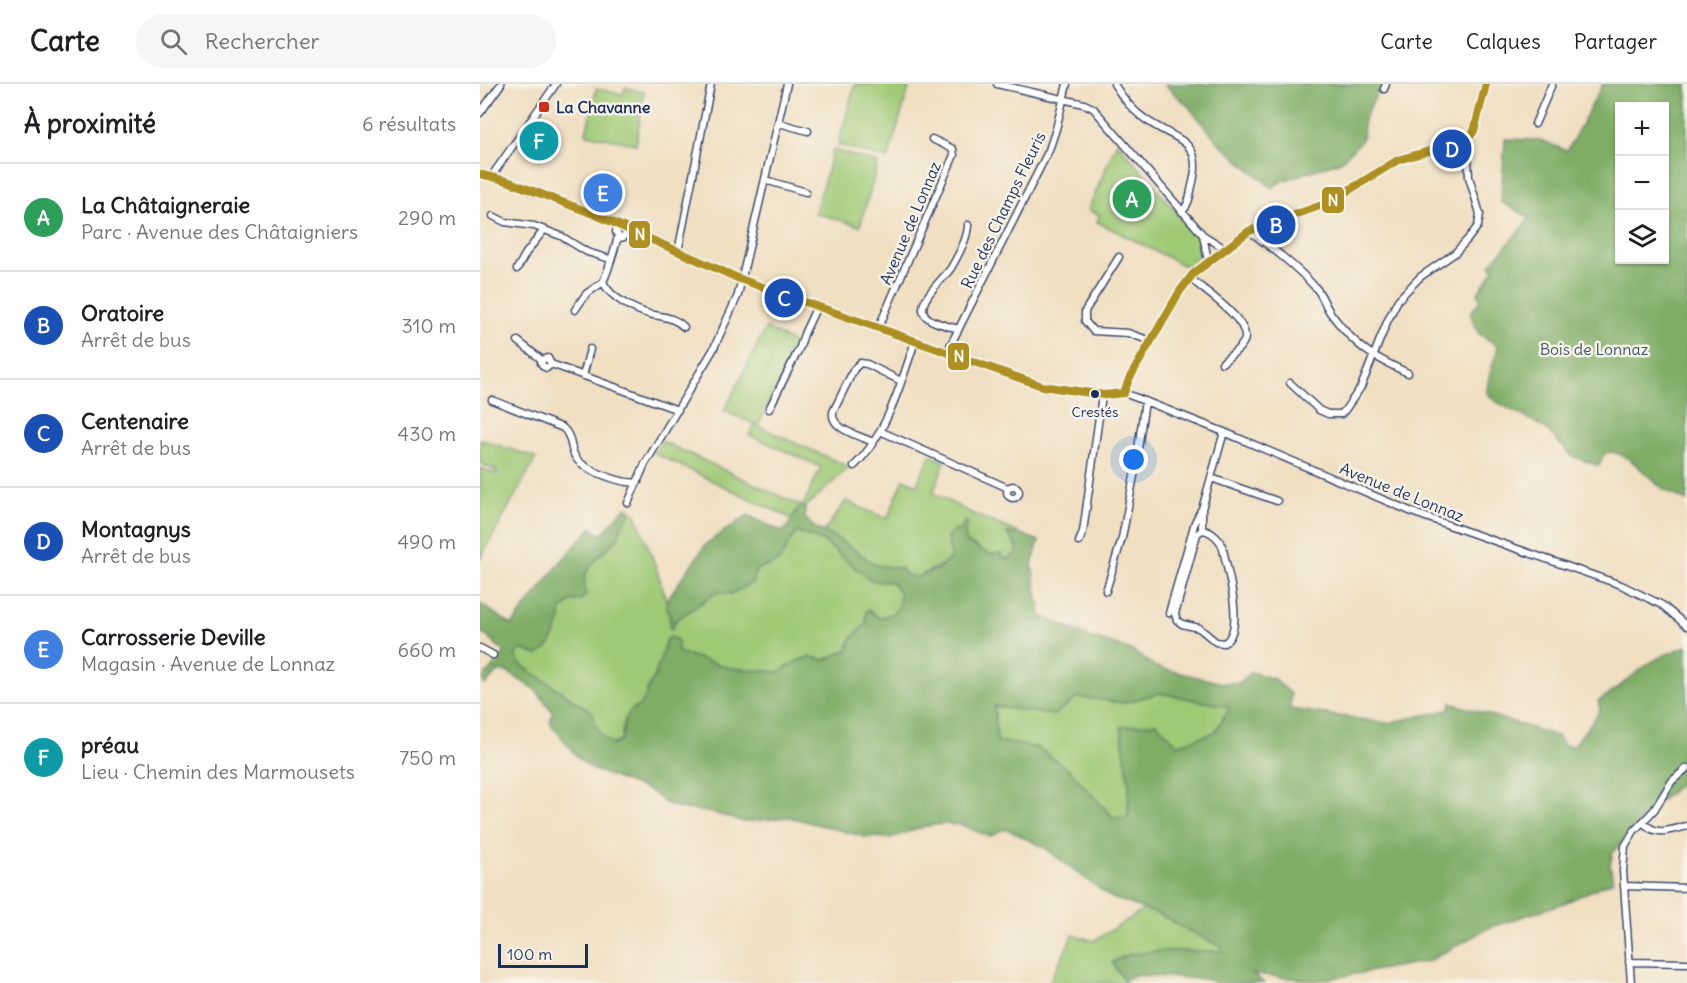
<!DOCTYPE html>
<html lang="fr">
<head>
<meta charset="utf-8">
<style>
	:root { --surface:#fff; --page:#f6f6f6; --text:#202124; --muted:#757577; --line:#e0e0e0; --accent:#c8321e }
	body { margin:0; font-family:Delius,sans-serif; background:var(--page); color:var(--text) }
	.controls { position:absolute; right:18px; top:18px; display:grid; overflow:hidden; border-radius:0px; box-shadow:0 2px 4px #0004 }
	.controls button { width:54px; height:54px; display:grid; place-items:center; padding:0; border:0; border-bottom:2px solid var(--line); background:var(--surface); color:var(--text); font:30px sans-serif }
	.scale { position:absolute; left:18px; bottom:15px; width:90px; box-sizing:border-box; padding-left:6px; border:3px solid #1b2f5e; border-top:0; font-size:16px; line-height:21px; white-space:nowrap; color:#1b2f5e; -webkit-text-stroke:4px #f7f3e8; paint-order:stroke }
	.you { position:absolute; left:654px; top:376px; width:21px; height:21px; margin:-15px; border:4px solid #fff; border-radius:50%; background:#1a73e8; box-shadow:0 0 0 9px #1a73e833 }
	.badge { display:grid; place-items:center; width:39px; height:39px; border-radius:50%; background:var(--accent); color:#fff; font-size:20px; font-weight:700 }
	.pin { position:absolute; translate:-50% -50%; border:3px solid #fff; box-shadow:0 2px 6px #0006 }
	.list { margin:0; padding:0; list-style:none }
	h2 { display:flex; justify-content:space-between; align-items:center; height:78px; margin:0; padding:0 24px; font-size:26px }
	h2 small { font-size:20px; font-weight:400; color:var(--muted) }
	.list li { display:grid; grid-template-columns:39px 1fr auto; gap:18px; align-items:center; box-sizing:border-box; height:108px; padding:0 24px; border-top:2px solid var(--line) }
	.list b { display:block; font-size:22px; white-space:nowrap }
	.list p { margin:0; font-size:20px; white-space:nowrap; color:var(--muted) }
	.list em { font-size:20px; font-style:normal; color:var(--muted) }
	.icon { flex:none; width:33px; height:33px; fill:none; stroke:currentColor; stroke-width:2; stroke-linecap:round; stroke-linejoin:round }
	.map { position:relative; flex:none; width:1207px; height:899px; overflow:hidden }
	header { display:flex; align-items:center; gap:36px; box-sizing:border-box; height:84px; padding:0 30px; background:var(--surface); border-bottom:2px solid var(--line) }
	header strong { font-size:28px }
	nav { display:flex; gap:33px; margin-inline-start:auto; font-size:21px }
	.search { width:420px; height:54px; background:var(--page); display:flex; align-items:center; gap:15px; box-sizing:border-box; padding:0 21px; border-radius:33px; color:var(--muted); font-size:22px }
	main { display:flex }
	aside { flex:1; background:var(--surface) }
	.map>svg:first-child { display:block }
	.green { fill:#9fc975; stroke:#5d7c6a; stroke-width:1.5 }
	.forest { fill:#7fad66; stroke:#4d6e62; stroke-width:1.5; fill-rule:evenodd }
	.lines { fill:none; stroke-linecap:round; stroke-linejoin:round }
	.street-casing { stroke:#3b496d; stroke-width:9 }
	.street { stroke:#fff; stroke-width:6 }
	.bus-1-casing { stroke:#f7f3e8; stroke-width:12 }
	.bus-1 { stroke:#ad9021; stroke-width:8 }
	.poi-dot { fill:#c8321e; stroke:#f7f3e8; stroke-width:2 }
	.bus-dot { fill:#1b2f5e; stroke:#f7f3e8; stroke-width:2 }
	.labels { text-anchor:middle; stroke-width:5; stroke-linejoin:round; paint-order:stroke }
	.bus-label { font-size:14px; fill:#1b2f5e; stroke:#f7f3e8 }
	.poi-label { font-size:16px; font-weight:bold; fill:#1b2f5e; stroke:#f7f3e8; text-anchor:start }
	.street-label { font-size:16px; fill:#1b2f5e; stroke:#f7f3e8 }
	.park-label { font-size:16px; fill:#3c5664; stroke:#f7f3e8 }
	.line-badge { stroke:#f7f3e8; stroke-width:2 }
	.badge-label { font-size:16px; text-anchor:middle; font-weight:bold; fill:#fff }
</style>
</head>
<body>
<header>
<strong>Carte</strong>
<div class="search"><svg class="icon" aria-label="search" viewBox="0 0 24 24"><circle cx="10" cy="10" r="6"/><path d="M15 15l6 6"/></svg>Rechercher</div>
<nav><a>Carte</a><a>Calques</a><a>Partager</a></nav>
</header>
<main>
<aside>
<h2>À proximité<small>6 résultats</small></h2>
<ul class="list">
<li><span class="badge" style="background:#2e9e5b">A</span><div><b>La Châtaigneraie</b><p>Parc · Avenue des Châtaigniers</p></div><em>290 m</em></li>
<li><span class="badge" style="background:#1a4fb4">B</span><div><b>Oratoire</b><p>Arrêt de bus</p></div><em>310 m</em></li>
<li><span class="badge" style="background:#1a4fb4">C</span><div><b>Centenaire</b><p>Arrêt de bus</p></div><em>430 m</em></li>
<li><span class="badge" style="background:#1a4fb4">D</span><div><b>Montagnys</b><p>Arrêt de bus</p></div><em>490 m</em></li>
<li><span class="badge" style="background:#3f7fe0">E</span><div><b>Carrosserie Deville</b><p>Magasin · Avenue de Lonnaz</p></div><em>660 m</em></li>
<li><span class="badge" style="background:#0f9aa8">F</span><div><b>préau</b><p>Lieu · Chemin des Marmousets</p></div><em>750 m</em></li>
</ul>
</aside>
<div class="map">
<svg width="1207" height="899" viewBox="0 0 1207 899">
	<rect width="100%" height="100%" fill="#f7f3e8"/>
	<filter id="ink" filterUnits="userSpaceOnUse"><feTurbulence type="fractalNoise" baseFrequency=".0167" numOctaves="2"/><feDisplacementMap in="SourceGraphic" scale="12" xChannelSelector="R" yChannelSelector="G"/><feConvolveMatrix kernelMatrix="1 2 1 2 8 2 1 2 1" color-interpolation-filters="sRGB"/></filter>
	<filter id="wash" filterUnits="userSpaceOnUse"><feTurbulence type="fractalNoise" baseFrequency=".008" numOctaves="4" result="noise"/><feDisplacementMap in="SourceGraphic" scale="24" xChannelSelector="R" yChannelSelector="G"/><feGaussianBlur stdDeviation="1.35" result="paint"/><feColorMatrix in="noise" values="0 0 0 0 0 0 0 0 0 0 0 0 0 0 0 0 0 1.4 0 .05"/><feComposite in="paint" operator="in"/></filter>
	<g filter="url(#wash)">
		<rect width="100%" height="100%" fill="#f0dfc1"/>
		<!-- green -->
		<path class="green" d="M375,0H430L408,75L358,61Z
			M145,4L164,8L156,60L106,50L116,5L143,10Z
			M637,58L721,157V167L711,185L617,138L620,131L608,126Z
			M353,66L398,79L380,142L335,129Z
			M286,244L318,261L278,342L369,383L325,424L322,423L341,383L269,351L275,340L244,327Z
			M0,355L56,374L0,475V384L16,390L17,387L0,379Z
			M182,357L321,422L317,426L312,435L174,369Z
			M450,371L465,377L453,409L493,430L539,449L534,451L529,449L528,451L538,463L537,468L530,474L525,475L521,470H509L486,458L485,446L471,448V472L468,477L438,493L429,492L419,484L396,481L361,457L343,449L366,417L407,435L424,395L437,401Z
			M151,427L155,429C167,459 190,514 190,544H192L195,537L238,508L251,510L276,486L300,476L309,455L318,448L343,457L385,492L394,497L412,498L420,509L419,523L412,530L399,534L389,526L386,539L369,558V565L345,576L330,573L319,576L299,588L250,584L197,568L198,557L191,553L187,555L175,592L168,604L164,616L159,622L150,627L145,635L141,656L133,661C119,652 115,644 112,628L41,581L34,572L40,566H45L57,571L81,534V525L92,517L101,516L106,510L103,492L115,476L137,455L142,441Z
			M680,609L750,623L735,648L698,661L676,639L641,643L649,699L648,733L634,734L589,686L558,664L517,657L514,622L573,631L598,613L644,619Z
			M665,825L683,832L701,843L742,862L743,867L650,870L632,878L646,899H569L593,851L614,857Z"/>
		<!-- forest -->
		<path class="forest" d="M684,0H902L884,35L882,56L861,77L802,97L792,104L740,60L708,22Z
			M1123,0H1207V417C1199,413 1189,409 1182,404C1165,391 1150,368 1128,368L1123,372L1119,382L1092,372L1065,344L1015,317L1007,309C1006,295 1015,277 1018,262L998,249L990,229L1000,217L998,209L1014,185L1010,181L1050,134L1021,118L1025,55L1061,56L1087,67ZM1140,22H1184V176H1140Z
			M321,422L325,424V434L334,443L361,457L396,481L419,484L429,492L438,493L459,484L468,477L471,472L467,454L471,448L480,446L485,438L488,439L485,446L486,458L509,470H521L525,475L530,474L537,468V463L527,449L534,451L539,449L559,457L552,481L561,532L606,552L651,566L676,583L742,599H759L772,588L794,595L811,610L810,625L907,639L969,626L971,619L1077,652L1083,660L1092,663L1116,633L1120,625L1118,617C1137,607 1147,595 1164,583C1176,574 1193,567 1207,562V694L1168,728L1133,768L1130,781L1133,797L1084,819L1008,844L949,877L836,897L773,890L784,899H736L727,895L654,891L644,896L632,878L650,870L677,867H742V863L701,843L683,832L630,813L565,764L529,746H521L514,751L508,752L481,741L464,740L446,742L410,754L386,753L309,733L264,738L234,729L199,724L184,718L170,707L112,685L100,676L70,639L73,628L56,606L29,589L22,587L17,589L5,601L3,599L4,593L25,568L0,547V520L32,541L79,480L111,444L121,451L146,423L151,427L142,441L137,455L115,476L104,492L106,510L101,516L92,517L82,525C80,541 73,565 57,571L45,566H40L35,572L41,581L112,628C116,644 119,652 133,661L141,656L145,635L150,627L159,622L164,616L168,604L175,592L187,555L191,553L198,557V568L250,584L299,588L319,576L330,573L345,576L369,565V558L386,539V527L389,526L399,534L412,530L419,523L420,509L412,498L394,497L385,492L343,457L318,448C305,459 307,470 298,477C291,483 283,482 276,486L272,499L251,510L237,508L195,537L192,545L190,544V535L186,517L227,459L268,431L303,448C311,440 313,429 321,422ZM680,609L750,623L735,648L698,661L676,639L641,643L649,699L648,733L634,734L589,686L558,664L517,657L514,622L574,631L598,613L644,619Z"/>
	</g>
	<g filter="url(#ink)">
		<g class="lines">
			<!-- street casing -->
			<g class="street-casing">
				<path id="street" d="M517,0L604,20L613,24L723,151L744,164
					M634,0C642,13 653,27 665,35C695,57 725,54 712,102C710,111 709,121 702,128
					M904,5L906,0
					M0,29L21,0
					M299,39L328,47
					M1055,40L1072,0
					M0,90L27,97L49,107L116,131L260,195L562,302L624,311L644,309L744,348L937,430L1141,501L1182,521L1207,542
					M11,93L76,0
					M285,96L326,108
					M13,132L25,138L54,142L81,152L107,168L130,175
					M138,141L136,148L139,154L144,153L148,146
					M769,147C792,164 815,181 835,203C843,211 845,223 852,231C876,263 891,272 928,289
					M723,151L728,177
					M138,153C133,169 130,183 123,198C131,214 152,225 169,230C183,233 194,233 204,243
					M198,168L231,0
					M639,173L605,227V237L613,247L648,249L671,257
					M37,185L46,169L64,146
					M710,194C723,206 767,234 765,254C764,263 749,272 742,279
					M95,226L106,210L123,198
					M398,245L474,71L473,65L452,55
					M479,245C469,242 455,240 448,234C430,221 466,193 471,184C478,172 488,154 488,141
					M38,257L62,276L61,279L64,283L67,284L71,280
					M467,268L569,66L576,45L587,0
					M62,276L68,274L71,280L198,326
					M103,292L110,265
					M810,299L839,326L848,330H861L865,326L881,303L907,238L918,216L940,193L975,169L987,156L998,142L1000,130L989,93L987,56
					M644,309L649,295L700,207L713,190L728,177L769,147L848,119L918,76L987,56L994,47L1006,0
					M12,316L83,344C93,353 89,364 96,374C104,386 144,401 158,398
					M289,325L320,263L324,250L337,222
					M400,347L528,404
					M393,358C380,352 350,345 353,328L374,285L380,279L387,280L421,297
					M374,382C406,352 422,297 435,257
					M731,394L797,417
					M527 408a6 6 0 1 1 12 0a6 6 0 1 1-12 0Z
					M148,419L165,380L233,266L258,211L307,0
					M722,446C732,447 741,456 743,465C747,486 766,546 744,559L736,558L719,544L702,540L697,536L695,530L717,450L722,446V425L744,348
					M599,458L603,448L622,311
					M626,507L642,454L654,392L665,317
					M689,529L715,438L721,426
					M0,564L13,571
					M1163,738C1176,753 1190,746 1207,742
					M1144,802L1207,804
					M1149,878L1207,879
					M1151,899L1143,787L1145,762L1154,747L1174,726L1192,697L1207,684"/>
			</g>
			<!-- street -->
			<use href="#street" class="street"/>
			<!-- bus-1 casing -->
			<g class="bus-1-casing">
				<path id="bus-1" d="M0,90L27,97L116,131L260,195L562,302L624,311L644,309
					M644,309L649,295L700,207L713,190L769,147L848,119L918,76L987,56L994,47L1006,0"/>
			</g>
			<!-- bus-1 -->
			<use href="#bus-1" class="bus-1"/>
		</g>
	</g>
	<!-- markers -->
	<rect class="poi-dot" x="58" y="17" width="12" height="12" rx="3"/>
	<circle class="bus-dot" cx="615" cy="310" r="5"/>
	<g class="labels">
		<!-- bus labels -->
		<g class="bus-label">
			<text x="615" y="333">Crestés</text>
		</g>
		<!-- poi labels -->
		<g class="poi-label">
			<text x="76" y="29">La Chavanne</text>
		</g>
		<!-- street labels -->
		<g class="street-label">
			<text transform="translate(523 126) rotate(-64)" y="6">Rue des Champs Fleuris</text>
			<text transform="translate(430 139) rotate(-67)" y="6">Avenue de Lonnaz</text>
			<text transform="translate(922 408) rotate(22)" y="6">Avenue de Lonnaz</text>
		</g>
		<!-- park labels -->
		<g class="park-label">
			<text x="1114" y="271">Bois de Lonnaz</text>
		</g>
	</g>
	<g class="line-badge">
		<rect x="841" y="102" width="24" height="28" rx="6" fill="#ad9021"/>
		<rect x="148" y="136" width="23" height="29" rx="6" fill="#ad9021"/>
		<rect x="467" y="258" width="23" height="29" rx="6" fill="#ad9021"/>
	</g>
	<g class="badge-label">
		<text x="853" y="122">N</text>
		<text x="160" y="156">N</text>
		<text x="479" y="278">N</text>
	</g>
</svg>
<div class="controls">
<button>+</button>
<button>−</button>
<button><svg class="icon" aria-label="layers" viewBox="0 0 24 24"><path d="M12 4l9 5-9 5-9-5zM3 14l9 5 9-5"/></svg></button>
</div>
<div class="scale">100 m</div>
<div class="you"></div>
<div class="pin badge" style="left:652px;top:115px;background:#2e9e5b">A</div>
<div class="pin badge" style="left:796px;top:141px;background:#1a4fb4">B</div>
<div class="pin badge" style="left:304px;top:214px;background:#1a4fb4">C</div>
<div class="pin badge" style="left:972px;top:65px;background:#1a4fb4">D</div>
<div class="pin badge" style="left:123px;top:109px;background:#3f7fe0">E</div>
<div class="pin badge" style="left:59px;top:57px;background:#0f9aa8">F</div>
</div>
</main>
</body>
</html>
